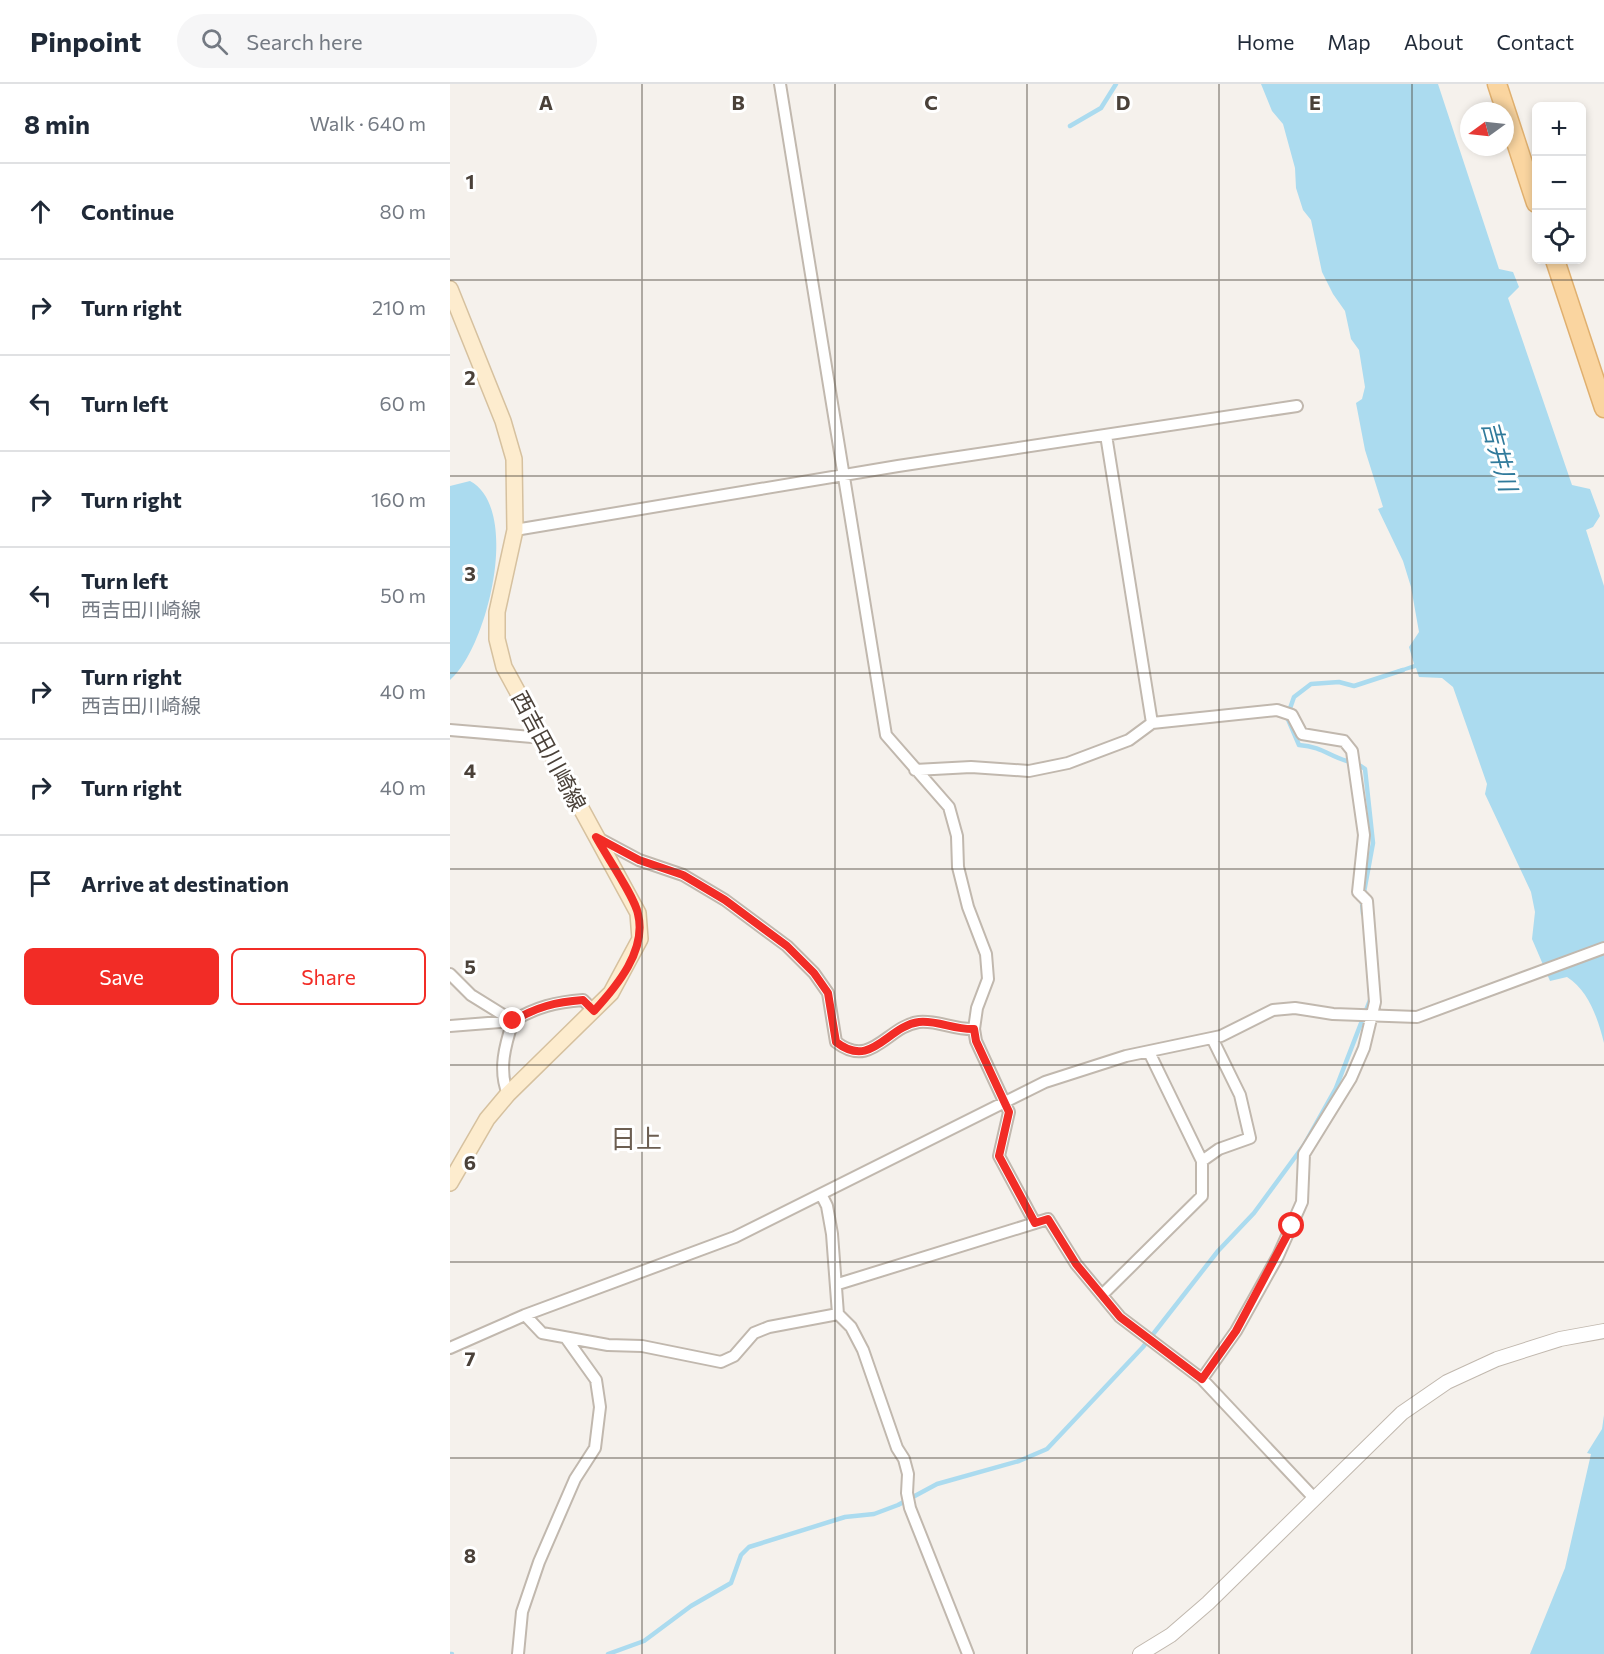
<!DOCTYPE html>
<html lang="en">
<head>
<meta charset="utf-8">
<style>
	:root { --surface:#fff; --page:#f6f6f7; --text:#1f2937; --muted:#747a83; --line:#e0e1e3; --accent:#f22c26 }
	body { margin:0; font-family:Commissioner,"Noto Sans JP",sans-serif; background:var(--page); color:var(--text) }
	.controls { position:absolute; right:18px; top:18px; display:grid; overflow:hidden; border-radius:9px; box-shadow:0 3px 9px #0003 }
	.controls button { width:54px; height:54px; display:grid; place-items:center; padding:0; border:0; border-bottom:2px solid var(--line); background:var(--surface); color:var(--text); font:30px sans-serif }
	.compass { position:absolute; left:1010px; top:18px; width:54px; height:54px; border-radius:50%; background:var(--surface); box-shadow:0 3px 9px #0003; rotate:255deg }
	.stop { position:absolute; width:18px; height:18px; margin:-14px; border:4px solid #f22c26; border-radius:50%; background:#fff }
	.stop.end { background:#f22c26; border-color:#fff; box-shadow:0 2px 6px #0008 }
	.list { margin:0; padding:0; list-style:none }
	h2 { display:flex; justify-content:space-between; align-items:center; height:78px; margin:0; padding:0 24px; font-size:26px }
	h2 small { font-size:20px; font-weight:400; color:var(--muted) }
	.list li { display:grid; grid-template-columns:39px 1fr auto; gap:18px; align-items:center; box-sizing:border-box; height:96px; padding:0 24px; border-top:2px solid var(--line) }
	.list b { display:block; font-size:22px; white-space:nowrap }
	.list p { margin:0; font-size:20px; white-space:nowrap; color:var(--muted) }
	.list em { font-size:20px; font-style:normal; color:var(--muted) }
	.actions { display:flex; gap:12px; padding:18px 24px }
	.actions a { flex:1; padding:14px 0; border:2px solid var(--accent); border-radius:9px; text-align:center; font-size:21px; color:var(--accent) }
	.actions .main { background:var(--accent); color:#fff }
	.icon { flex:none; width:33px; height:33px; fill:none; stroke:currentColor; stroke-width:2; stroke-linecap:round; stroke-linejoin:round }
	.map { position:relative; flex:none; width:1154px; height:1570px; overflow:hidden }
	header { display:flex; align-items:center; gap:36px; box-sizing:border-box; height:84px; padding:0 30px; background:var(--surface); border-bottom:2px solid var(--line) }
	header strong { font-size:28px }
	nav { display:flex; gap:33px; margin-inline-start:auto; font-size:21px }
	.search { width:420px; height:54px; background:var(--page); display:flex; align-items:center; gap:15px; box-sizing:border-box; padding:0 21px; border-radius:33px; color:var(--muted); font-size:22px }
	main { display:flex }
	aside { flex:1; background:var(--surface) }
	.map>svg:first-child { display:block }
	.water { fill:#abdbef }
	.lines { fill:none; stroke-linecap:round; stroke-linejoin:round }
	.stream { stroke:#abdbef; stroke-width:4.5 }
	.minor-casing { stroke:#c1b8ae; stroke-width:14 }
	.tertiary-casing { stroke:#c1b8ae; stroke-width:16 }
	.secondary-casing { stroke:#d6c19f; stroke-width:18 }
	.primary-casing { stroke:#e0b06f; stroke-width:21 }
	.minor { stroke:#fff; stroke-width:10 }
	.tertiary { stroke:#fff; stroke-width:14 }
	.secondary { stroke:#fdecce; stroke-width:15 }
	.primary { stroke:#fad5a0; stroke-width:18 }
	.route { stroke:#f22c26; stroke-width:8 }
	.grid { fill:none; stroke:#4a4139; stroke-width:1.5; stroke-opacity:0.55 }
	.labels { text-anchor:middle; stroke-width:6; stroke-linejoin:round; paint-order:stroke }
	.street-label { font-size:22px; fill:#4a4139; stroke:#fff }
	.water-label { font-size:24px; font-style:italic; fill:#307a9b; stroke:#fff }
	.quarter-label { font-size:26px; fill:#6c5e51; stroke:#fff }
	.grid-label { font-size:20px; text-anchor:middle; font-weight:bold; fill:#4a4139; stroke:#fff; stroke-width:6; stroke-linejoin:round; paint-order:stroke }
</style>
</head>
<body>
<header>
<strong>Pinpoint</strong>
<div class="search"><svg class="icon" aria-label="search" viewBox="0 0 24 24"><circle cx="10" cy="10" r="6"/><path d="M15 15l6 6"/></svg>Search here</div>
<nav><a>Home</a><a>Map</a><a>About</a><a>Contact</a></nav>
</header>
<main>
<aside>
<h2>8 min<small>Walk · 640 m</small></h2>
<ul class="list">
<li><svg class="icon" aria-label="ahead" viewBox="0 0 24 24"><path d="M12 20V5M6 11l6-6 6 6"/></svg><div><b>Continue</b></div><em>80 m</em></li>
<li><svg class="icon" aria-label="right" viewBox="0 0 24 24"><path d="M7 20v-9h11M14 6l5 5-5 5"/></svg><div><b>Turn right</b></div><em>210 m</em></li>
<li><svg class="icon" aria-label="left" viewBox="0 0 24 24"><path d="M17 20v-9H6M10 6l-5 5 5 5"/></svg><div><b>Turn left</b></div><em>60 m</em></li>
<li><svg class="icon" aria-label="right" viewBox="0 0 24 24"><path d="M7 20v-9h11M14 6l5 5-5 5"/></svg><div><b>Turn right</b></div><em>160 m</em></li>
<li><svg class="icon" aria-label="left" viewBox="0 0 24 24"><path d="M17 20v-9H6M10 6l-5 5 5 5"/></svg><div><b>Turn left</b><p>西吉田川崎線</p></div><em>50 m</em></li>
<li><svg class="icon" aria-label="right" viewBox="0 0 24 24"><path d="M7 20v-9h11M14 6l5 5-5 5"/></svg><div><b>Turn right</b><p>西吉田川崎線</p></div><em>40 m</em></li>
<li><svg class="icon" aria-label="right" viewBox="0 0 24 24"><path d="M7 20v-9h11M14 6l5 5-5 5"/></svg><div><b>Turn right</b></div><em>40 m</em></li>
<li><svg class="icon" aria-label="arrive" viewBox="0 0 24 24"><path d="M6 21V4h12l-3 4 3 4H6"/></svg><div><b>Arrive at destination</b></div></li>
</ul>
<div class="actions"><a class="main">Save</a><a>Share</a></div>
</aside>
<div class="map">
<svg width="1154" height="1570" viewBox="0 0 1154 1570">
	<rect width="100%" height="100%" fill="#f5f1ec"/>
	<!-- water -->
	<path class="water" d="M811,0H988L1049,185L1063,188L1069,203L1058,214L1122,401L1140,405L1150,432L1143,443L1136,446L1154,502V959C1148,935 1139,907 1117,893L1100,897L1082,855L1085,828L1081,808L1035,710L1037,700L1003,603L992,594L969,593L966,584L948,589L947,586L964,580L959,563L969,548L961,503L953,477L928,425L933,423L915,366L906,319L912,315L915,303L909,266L901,255L895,227L883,210L872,188L861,136L853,126L846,104L845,84L833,40L822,27Z
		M20,397C72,425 37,565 0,596V402Z
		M1154,1331V1570H1080L1115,1484L1141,1370L1137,1369L1152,1345Z"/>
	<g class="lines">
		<!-- stream -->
		<path class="stream" d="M620,42L651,24L666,0
			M913,830L912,819L923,759L915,685C908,679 905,680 897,677C877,671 873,663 849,661L837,633L844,613L861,600L889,598L904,602L953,586
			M0,1570H2
			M158,1570L194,1557L241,1522L281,1499L291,1471L299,1463L395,1433L424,1430L448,1421L487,1400L569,1377L597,1365L693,1263L768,1167L804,1129L854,1061L886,1004L920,916"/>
		<!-- minor casing -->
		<g class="minor-casing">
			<path id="minor" d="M330,0L436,651L499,723L507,752L508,783L518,823L536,870L538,895L527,924L524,945L526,957L559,1028L549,1072L585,1139
				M656,351L702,639
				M65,446L448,382L847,322
				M0,646L94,654
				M465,686L521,683L579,687L618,679L679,656L702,639L827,626L842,631L852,650L894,657L902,667L914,751L908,808L917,817L925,918L914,964L901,994L854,1070L852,1118L828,1172L786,1247L752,1295
				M146,753L189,776L233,791L275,816L337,862L364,889L378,909L386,958C422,986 437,942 469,938C487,936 505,946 524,945
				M0,890L21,911L63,937L0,942
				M58,1010C48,986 55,961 63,937C86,923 106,918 133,916L144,927
				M752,1077L769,1065L800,1054L790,1011L762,954
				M371,1110L377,1122L382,1150L388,1230L401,1243L413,1266L447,1364L454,1375L458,1390L457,1409L460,1424L518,1570
				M388,1200L598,1135L626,1180L670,1233L752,1295L865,1415
				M652,1211L752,1112V1077L699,968
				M75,1231L92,1249L158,1261L192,1262L271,1278L284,1272L304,1249L319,1243L388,1230
				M0,1264L75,1231L285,1153L595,998L676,972L771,952L823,926L845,924L883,930L967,933L1154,864
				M68,1570L72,1528L89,1478L125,1395L145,1364L150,1323L146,1296L116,1254"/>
		</g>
		<!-- tertiary casing -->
		<g class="tertiary-casing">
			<path id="tertiary" d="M690,1570L721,1551L758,1519L952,1329L997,1298L1047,1275L1110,1255L1154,1247"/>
		</g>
		<!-- secondary casing -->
		<g class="secondary-casing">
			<path id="secondary" d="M0,205L53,337L64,375L65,446L47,528V555L54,583L188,829L190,855L161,909L58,1010L37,1035L0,1099"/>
		</g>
		<!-- primary casing -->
		<g class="primary-casing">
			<path id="primary" d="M1047,0L1086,119
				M1105,176L1154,324"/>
		</g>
		<!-- minor -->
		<use href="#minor" class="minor"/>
		<!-- tertiary -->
		<use href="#tertiary" class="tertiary"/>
		<!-- secondary -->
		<use href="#secondary" class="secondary"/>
		<!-- primary -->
		<use href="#primary" class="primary"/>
	</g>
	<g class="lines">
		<!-- route -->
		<path class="route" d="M63,937C86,923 106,918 133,916L144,927C167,902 197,866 188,830C185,813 155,770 146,753L189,776L233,791L275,816L337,862L364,889L378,909L386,958C422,986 437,942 469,938C487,936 505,946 524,945L526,957L559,1028L549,1072L585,1139L598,1135L626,1180L670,1233L752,1295L786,1247L842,1142"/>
	</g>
	<!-- grid -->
	<path class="grid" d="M192,0V1570M385,0V1570M577,0V1570M769,0V1570M962,0V1570M0,196H1154M0,392H1154M0,589H1154M0,785H1154M0,981H1154M0,1178H1154M0,1374H1154"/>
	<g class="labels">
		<!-- street labels -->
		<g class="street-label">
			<text transform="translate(99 667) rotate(62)" y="8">西吉田川崎線</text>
		</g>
		<!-- water labels -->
		<g class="water-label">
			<text transform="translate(1049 372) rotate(75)" y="8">吉井川</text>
		</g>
		<!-- quarter labels -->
		<g class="quarter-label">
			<text x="186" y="1064">日上</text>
		</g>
	</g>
	<g class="grid-label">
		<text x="96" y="26">A</text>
		<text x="288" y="26">B</text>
		<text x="481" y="26">C</text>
		<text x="673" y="26">D</text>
		<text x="865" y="26">E</text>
		<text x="20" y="105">1</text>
		<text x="20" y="301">2</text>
		<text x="20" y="497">3</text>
		<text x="20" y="694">4</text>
		<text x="20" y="890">5</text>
		<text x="20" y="1086">6</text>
		<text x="20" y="1282">7</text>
		<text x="20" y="1479">8</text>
	</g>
</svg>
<div class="controls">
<button>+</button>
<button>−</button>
<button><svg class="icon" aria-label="locate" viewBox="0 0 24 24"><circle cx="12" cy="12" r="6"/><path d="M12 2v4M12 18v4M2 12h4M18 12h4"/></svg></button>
</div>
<svg class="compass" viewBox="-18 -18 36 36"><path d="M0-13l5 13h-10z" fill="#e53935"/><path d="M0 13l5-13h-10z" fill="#747a83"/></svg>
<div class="stop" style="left:842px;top:1142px"></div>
<div class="stop end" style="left:63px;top:937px"></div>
</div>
</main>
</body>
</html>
